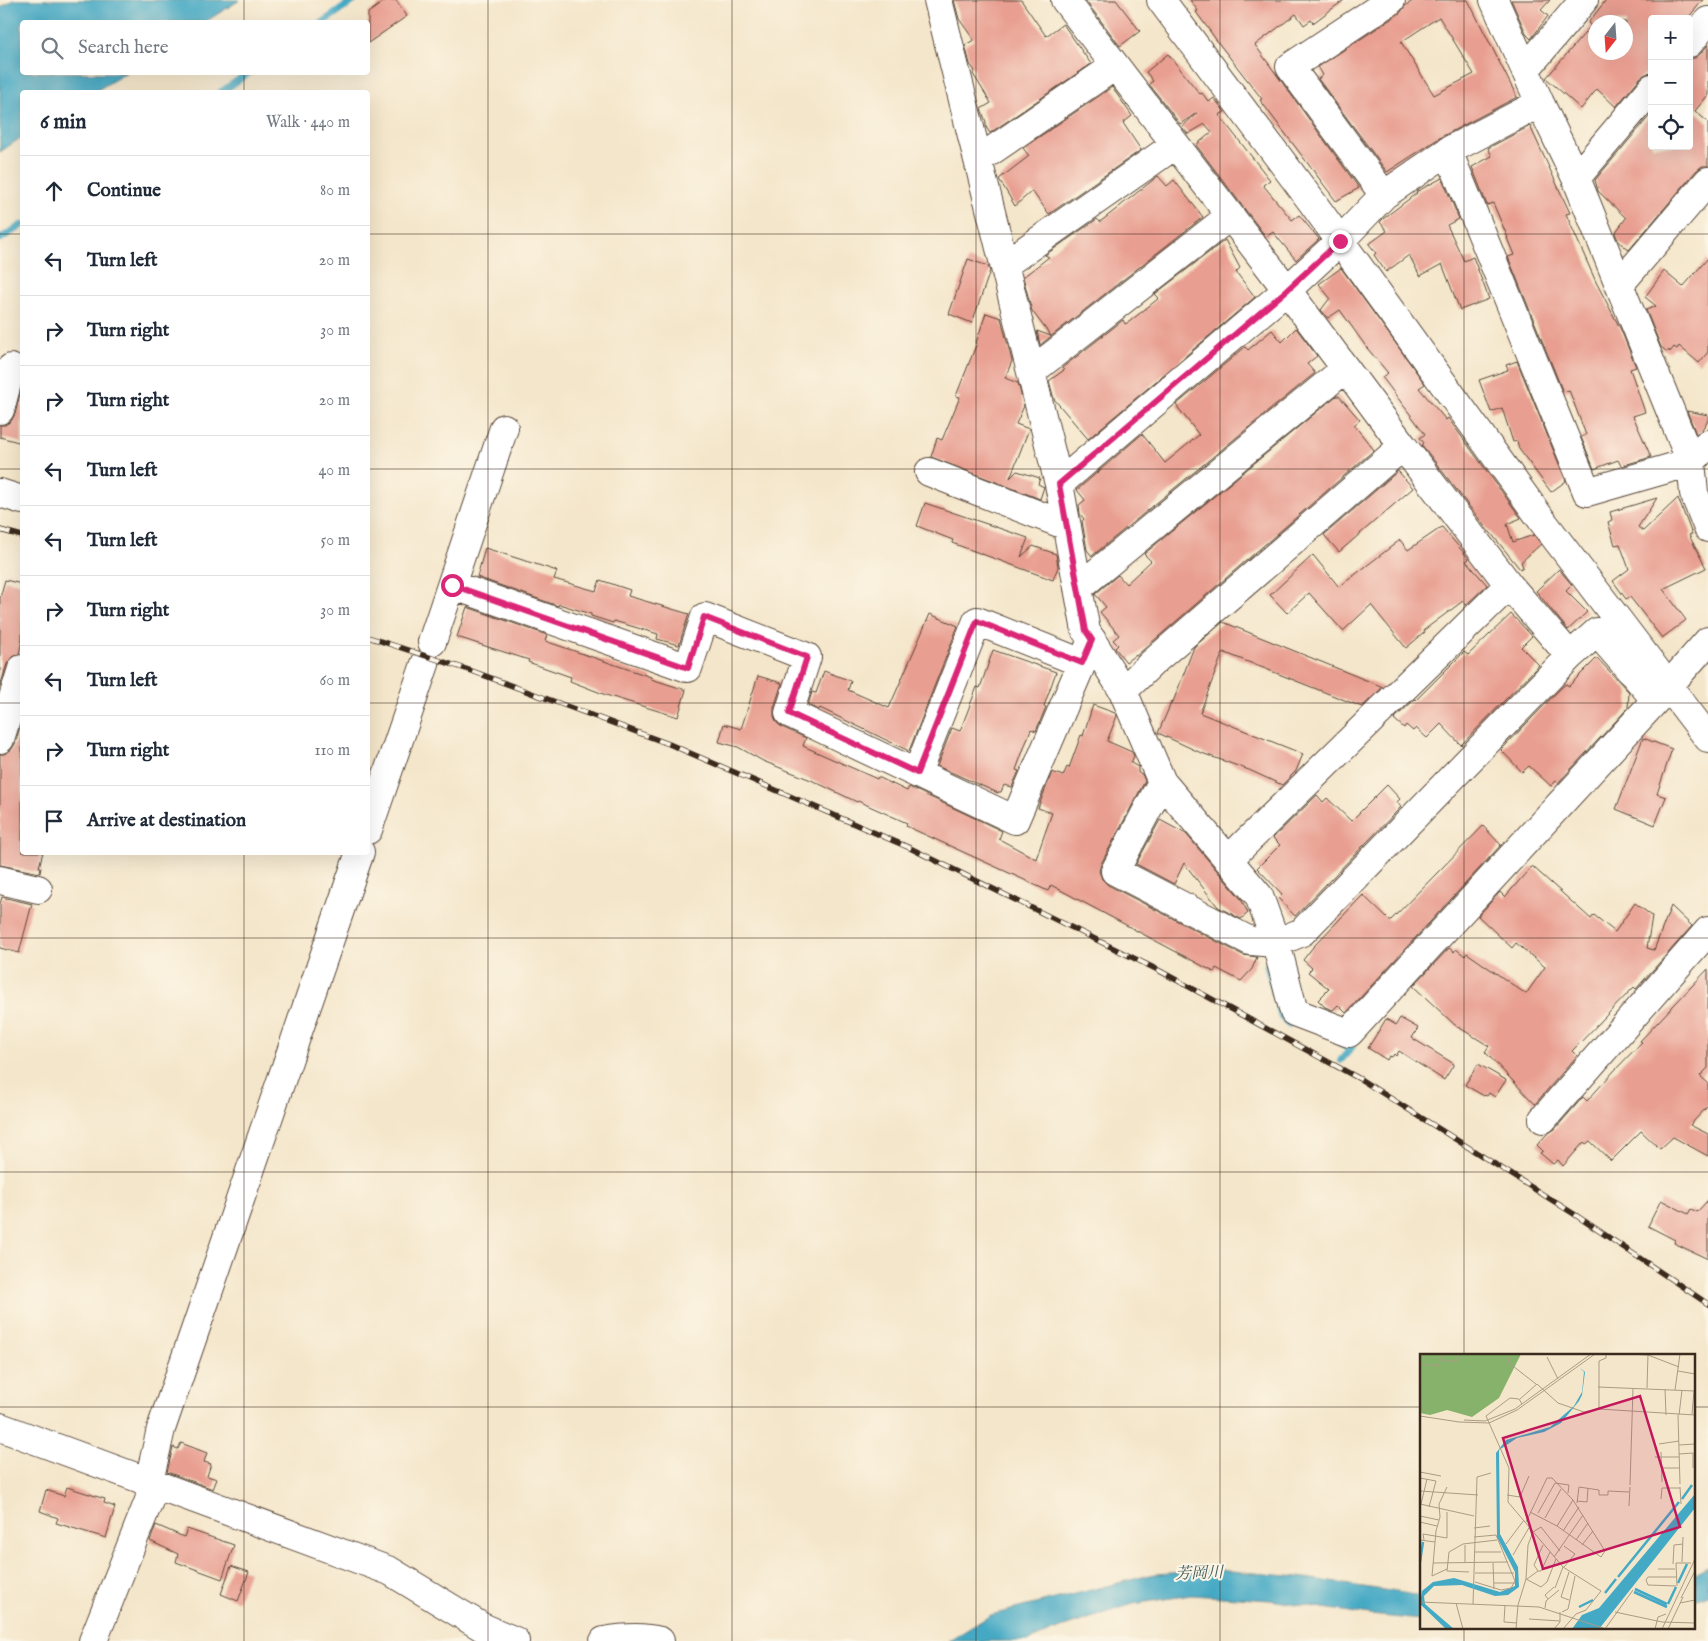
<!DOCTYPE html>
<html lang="en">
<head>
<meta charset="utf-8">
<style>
	:root { --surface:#fff; --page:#f2f2f3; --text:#1f2937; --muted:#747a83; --line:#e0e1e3 }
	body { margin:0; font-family:"IM FELL English","Noto Serif JP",serif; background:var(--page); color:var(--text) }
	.controls { position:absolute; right:15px; top:15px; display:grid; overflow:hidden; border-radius:5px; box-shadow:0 5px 20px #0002 }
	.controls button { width:45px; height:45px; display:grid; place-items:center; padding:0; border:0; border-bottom:1px solid var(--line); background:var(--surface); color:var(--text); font:25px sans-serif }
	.compass { position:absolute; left:1588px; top:15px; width:45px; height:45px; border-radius:50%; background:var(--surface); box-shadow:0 5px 20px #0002; rotate:197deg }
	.stop { position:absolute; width:15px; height:15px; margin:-11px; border:4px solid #db2777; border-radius:50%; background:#fff }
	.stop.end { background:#db2777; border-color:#fff; box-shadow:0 1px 5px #0008 }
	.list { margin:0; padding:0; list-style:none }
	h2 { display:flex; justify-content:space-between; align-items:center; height:65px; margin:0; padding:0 20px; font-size:21px }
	h2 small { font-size:16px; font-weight:400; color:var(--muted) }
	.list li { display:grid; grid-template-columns:32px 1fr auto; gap:15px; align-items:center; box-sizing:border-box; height:70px; padding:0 20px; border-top:1px solid var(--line) }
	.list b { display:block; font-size:19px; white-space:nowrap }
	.list em { font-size:16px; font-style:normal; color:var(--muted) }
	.icon { flex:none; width:28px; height:28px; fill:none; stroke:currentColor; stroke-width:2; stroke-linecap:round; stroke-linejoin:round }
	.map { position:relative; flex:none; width:1708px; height:1641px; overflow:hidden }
	.search { position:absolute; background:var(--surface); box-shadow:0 5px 20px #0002; left:20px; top:20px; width:350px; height:55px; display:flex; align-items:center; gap:12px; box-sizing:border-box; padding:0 18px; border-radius:5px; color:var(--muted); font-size:19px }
	.panel { position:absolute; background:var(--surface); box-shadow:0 5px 20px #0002; left:20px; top:90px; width:350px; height:765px; border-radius:5px }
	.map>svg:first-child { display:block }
	.water { fill:#44a9c4; stroke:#406a71 }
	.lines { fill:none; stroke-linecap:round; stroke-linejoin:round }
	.stream { stroke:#44a9c4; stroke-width:7 }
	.building { fill:#e89e90; fill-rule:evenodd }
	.minor-casing { stroke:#574638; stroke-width:30 }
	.minor { stroke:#fff; stroke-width:28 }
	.rail-casing { stroke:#3b2a1e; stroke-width:5.5 }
	.rail { stroke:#fcf5e5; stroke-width:4; stroke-dasharray:11; stroke-linecap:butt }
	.route { stroke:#db2777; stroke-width:6 }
	.grid { fill:none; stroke:#3b2a1e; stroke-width:1; stroke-opacity:0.55 }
	.labels { text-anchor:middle; stroke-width:4; stroke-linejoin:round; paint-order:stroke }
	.water-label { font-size:16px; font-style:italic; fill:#3f5d60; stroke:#fcf5e5 }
	.inset-river { fill:none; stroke:#44a9c4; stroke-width:2.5 }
	.inset-road { fill:none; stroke:#aa9b85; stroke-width:1 }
	.view { fill:#c2185b; fill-opacity:0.15; stroke:#c2185b; stroke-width:2.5 }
	.inset-edge { fill:none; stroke:#3b2a1e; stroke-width:2.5 }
</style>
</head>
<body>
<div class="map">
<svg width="1708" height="1641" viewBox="0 0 1708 1641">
	<rect width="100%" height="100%" fill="#fcf5e5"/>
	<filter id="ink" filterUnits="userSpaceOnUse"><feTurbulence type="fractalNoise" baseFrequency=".02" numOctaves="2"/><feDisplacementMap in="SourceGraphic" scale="10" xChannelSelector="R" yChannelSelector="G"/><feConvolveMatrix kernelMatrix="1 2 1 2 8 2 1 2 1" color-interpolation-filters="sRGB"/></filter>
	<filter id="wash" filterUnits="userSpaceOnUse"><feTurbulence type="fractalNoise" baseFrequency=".0096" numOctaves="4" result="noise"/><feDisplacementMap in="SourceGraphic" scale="20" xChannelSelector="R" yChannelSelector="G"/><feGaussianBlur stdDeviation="1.12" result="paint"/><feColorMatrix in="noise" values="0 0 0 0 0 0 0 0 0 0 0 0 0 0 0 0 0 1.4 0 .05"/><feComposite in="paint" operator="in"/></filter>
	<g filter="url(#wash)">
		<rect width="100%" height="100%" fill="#f4e6ca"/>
		<!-- water -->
		<path class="water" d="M13,0H240L205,22H22V72L126,73L94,92H22V137L0,152V8Z
			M1708,1566V1595L1694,1601V1573Z
			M1221,1570L1299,1577L1422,1596V1620L1370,1615L1270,1600L1191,1595L1133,1604L1052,1631L1029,1641H949L991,1615L1154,1574Z"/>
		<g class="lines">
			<!-- stream -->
			<path class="stream" d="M323,22L355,0
				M221,92L250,72
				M0,239L22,225
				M1267,966L1281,1017L1289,1024
				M1338,1041L1350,1050
				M1341,1060L1352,1047"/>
		</g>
		<g id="blocks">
			<!-- building -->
			<path class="building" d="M386,0H396L407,16L368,43V13Z
				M954,0H1021L1046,36L1063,24L1091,64L990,133L986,127V122L981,109L991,103L973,74L975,71L970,64L965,45L974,40L959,19Z
				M1085,0H1116L1140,31L1120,46Z
				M1190,0H1344L1313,23L1311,20L1304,25L1296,14L1255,45L1359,188L1336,201L1260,100L1262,99L1220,45L1196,12L1198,11Z
				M1414,0H1468L1517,97L1441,137L1387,172L1318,79L1323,75L1318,67L1400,13L1405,6ZM1439,17L1474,74L1434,95L1401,42Z
				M1511,0H1550L1541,10L1548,16L1531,39L1527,35Z
				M1606,0H1703L1687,19H1652V73L1646,74L1640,78L1616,107L1597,89L1581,109L1546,78L1591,26L1588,23ZM1596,22H1626V52H1596Z
				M1708,45V95L1695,111L1708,122V166H1702L1696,171L1629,250L1619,242L1615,233L1626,218L1598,191L1595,180L1652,113V146H1689V58H1695L1700,54Z
				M1168,54L1200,94L1202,93L1209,102L1214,98L1225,112L1219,115L1270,180L1263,185L1292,220L1299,215L1319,239L1296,260L1273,232L1266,237L1196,145L1212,132L1205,124L1188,134L1182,127L1197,113L1180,124L1149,84L1153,81L1146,72Z
				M1112,87L1132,116L1123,123L1141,150L1049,214L1032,191L1015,206L999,179L1029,156L1023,148Z
				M1530,126L1570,213L1566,214L1596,282L1621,330L1636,367L1630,369L1645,412L1633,416L1651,457L1621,466L1618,460L1594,469L1581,437L1586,435L1569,390L1563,392L1508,257L1514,255L1507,238H1508L1493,203L1487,205L1472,167L1492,156L1488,148Z
				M1158,176L1167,186L1174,180L1203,217L1040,345L1037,331L1051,336L1032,311L1023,277L1049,257L1045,255L1097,219L1100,222Z
				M1442,178L1459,219L1447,225L1464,261L1473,257L1489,299L1460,310L1442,264L1420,276L1409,255L1386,272L1374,255L1376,253L1369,244L1387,231L1380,222L1384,218L1417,193L1416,192Z
				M1225,240L1240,268L1236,272L1255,297L1088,439L1054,399L1049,381L1064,370L1062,368L1123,320L1125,324L1129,322L1159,298L1155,294Z
				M1708,258V352L1699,363L1679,346L1677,349L1674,347L1670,352L1669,350L1667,352L1661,347L1646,310L1656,306L1645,297L1664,271L1683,287Z
				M968,259L988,266L990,271L972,323L949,314Z
				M1341,268L1425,384L1419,388L1446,420L1448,418L1521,518L1507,524L1513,542L1534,535L1541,544L1521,562L1523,567L1520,569L1490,532H1489L1422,445L1424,443L1420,438L1425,434L1382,377L1388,373L1367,348L1340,310L1328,318L1321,310L1330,298L1319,284Z
				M986,313L1001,318L1012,361L1005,378L1018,383L1024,406L1016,424L1029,429L1010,478L1017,471L1040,478L1038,484L1044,487L1040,499L931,457L937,438L942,440L960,397L956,396L977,343H976Z
				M1296,328L1317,356L1307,364L1315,373L1092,556L1087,550L1082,521L1084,519L1080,514L1079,505L1085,500L1077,490L1142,434L1165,463L1199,435L1176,405L1245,347L1248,350L1272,330L1282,342Z
				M1517,361L1566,481L1551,492L1519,449L1517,441L1513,442L1502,408L1491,412L1479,380L1508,370L1506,365Z
				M21,390H22V443L0,437V425H5L11,421L15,414Z
				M1336,396H1339L1360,420L1354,425L1374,450L1136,656L1135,655L1126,662L1115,648L1118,645L1113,640L1119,635L1100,612L1106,607L1095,594L1118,575L1126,584L1151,561L1144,554Z
				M1687,411L1708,415V420L1701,431L1696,434Z
				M1398,471L1413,488L1339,552L1324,535Z
				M1657,498L1638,527L1643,531L1678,498L1692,534L1689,535L1706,568L1663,589L1686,620L1662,638L1630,597L1626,599L1613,581L1629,569L1620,544L1615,545L1608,522L1612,520L1610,512Z
				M925,503L1028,538L1021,557L1033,546L1056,554L1058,567L1053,580L952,543L953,540L917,526Z
				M1442,527L1469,559L1466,561L1487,585L1466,605L1463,601L1424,630L1425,632L1406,648L1371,605L1343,631L1309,593L1287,613L1270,595L1313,555L1339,587L1400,540L1408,550Z
				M485,548L557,571L554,579L596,591L600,580L630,590L628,596L689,614L679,645L657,639L658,634L614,621L613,623L591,616V614L559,604L558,606L477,577Z
				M1559,569L1572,585L1566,591L1587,612L1568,630L1536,591Z
				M5,580L22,584V640L19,654L12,657L7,664L0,687V598Z
				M467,607L547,635L545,641L651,677V679L686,690L678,717L606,695L570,681L571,677L528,662L529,660L457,637Z
				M930,614L958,626L909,751L820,708L819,710L808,705L812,692L816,693L824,671L851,681L848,690L889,708Z
				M1511,614L1532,636L1521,647L1539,665L1461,745L1441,724L1427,738L1416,728L1413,731L1406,725L1404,728L1394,719L1415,699L1416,700L1464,652L1468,655Z
				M1223,622L1383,687L1362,707L1223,652L1200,713L1303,754L1296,771L1282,785L1249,770L1199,752L1158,733L1172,701L1173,702L1194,647Z
				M993,650L1056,672L1044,706L1046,707L1036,731L1031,729L1016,770L1019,771L1012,787L1004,785L1001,792H998V793L937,766L952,728L960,731L977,687L980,688Z
				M1597,658L1629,692L1628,708L1558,783L1556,781L1551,786L1529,766L1522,772L1501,750L1561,688L1566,684L1569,686Z
				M758,676L782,683L774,708V716L777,723L782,727L806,738L803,746L877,779L878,777L907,791L909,787L1002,831L999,839L1036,859L1052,813L1038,808L1052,772L1063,776L1067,767L1069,768L1081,735L1083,736L1093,705L1115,713L1117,716L1107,741L1132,752L1134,756L1131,763L1138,767V773L1142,774L1145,781L1101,864L1099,871L1102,879L1108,885L1243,955L1257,957L1252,969L1241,981L1216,968L1214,972L1051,885L1048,891L1018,877L906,826L907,823L858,801L857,802L811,780L763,761L738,747L719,742L724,724L741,729Z
				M22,720V852H43L39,867H41L40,873L0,865V754H4L11,750L15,744Z
				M1643,738L1672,749L1657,794L1666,797L1655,825L1616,809Z
				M1387,785L1400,799L1397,802L1401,807L1295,916L1278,898L1282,894L1257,868L1280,845L1273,838L1317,795L1323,802L1327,798L1351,821Z
				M1160,820L1186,834L1241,899L1248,913L1241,919L1218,907L1184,863L1174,884L1136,864Z
				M1483,826L1501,845L1346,1013L1338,1005L1333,1010L1325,1007L1318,1000L1329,989L1308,972L1312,968L1303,960L1313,947L1363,895L1390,921Z
				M1532,866L1591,919L1594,915L1615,932L1635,903L1652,916L1647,948L1654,950L1671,906L1692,926L1636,989L1634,987L1572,1051L1577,1056L1535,1104L1485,1052L1489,1046L1455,1025L1413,986L1449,948L1454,952L1456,949L1465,956L1467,953L1526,994L1545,967L1516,943L1512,948L1478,916L1500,892L1505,897Z
				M2,897L32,904L19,953L0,948V904Z
				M1708,969V1068L1700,1076L1708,1083V1106L1690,1125L1708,1134V1156L1673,1137L1660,1149L1641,1131L1611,1161L1590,1141L1586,1144L1584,1142L1563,1166L1558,1160L1553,1164L1540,1153L1543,1151L1537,1145L1547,1134L1555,1129L1583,1097L1587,1101L1614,1071L1642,1042L1640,1041Z
				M1400,1018L1418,1028L1412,1038L1454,1064L1444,1080L1399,1051L1396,1056L1394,1054L1392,1057L1389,1056L1387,1060L1368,1048L1386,1019L1396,1025Z
				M1478,1064L1506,1080L1495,1097L1489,1093L1487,1096L1485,1095L1484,1096L1465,1085Z
				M1661,1200L1688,1214L1691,1209L1697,1212L1708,1200V1259L1674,1243L1675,1240L1648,1226Z
				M181,1443L207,1453L204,1462L211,1464L207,1476L217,1479L213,1489L167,1472L173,1447L178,1449Z
				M67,1487L105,1499L104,1503L115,1507L106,1538L56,1523L58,1518L40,1511L46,1490L64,1496Z
				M156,1525L184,1537L187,1529L234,1545L222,1579L176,1562L178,1554L150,1541Z
				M231,1566L249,1572L238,1601L221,1594Z"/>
		</g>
	</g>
	<g filter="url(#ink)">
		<use href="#blocks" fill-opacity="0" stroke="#574638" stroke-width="1"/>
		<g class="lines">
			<!-- minor casing -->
			<g class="minor-casing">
				<path id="minor" d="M938,0L1059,484L1086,631L1123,691L1152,663L1403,446L1287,290L1065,0
					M1161,0L1312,202L1544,523L1708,738
					M1494,0L1540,103L1576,178L1691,462L1694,493L1708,528
					M1689,43L1708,21
					M1525,70L1584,0
					M1448,151L1587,492L1691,462L1708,444
					M978,160L1115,66
					M1576,178L1652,88
					M1384,195L1290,67L1391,0
					M1004,265L1175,145
					M1619,285L1708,181
					M1031,372L1230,216
					M0,410L11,368
					M1403,446L1509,585L1570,656L1597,632L1656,700
					M929,472L1067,526
					M1059,484L1287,290L1340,241L1384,195L1448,151L1540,103
					M0,493L22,500
					M452,585L688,668L705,617L807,657L789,713L1015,820L1092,640
					M1078,588L1345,369
					M432,642L504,428
					M1123,691L1162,782L1259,896L1276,943L1294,1012L1349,1033L1656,700L1708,641
					M0,739L22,669
					M917,773L977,621L1082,663
					M1162,782L1115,871L1250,941L1276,943L1302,932L1570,656
					M368,830L425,664
					M1228,860L1509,585
					M0,880L38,889
					M1543,1119L1708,931
					M0,1427L390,1571L482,1627L515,1641
					M93,1641L150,1498L149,1481L161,1429L360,852
					M604,1641C621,1638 642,1636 660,1641"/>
			</g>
			<!-- minor -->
			<use href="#minor" class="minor"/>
			<!-- rail casing -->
			<g class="rail-casing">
				<path id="rail" d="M0,530L22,536
					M368,637L472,671L669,744L910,848L1158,970L1360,1079L1574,1214L1708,1304"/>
			</g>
			<!-- rail -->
			<use href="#rail" class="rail"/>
		</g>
	</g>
	<g class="lines" filter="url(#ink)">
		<!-- route -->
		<path class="route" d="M452,585L688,668L704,617L807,657L789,713L917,773L977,621L1082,663L1092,640L1086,631L1059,484L1287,290L1340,241"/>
	</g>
	<!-- grid -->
	<path class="grid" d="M244,0V22M488,0V1641M732,0V1641M976,0V1641M1220,0V1641M1464,0V1355M244,72V92M0,234H22M368,234H1708M0,469H22M368,469H1708M0,703H22M368,703H1708M244,852V1641M0,938H1708M0,1172H1708M0,1407H1422M1694,1407H1708M1464,1627V1641"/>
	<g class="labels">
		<!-- water labels -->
		<g class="water-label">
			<text transform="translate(1199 1572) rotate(-2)" y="6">芳岡川</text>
		</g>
	</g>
	<!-- overview -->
	<g transform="translate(1420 1354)">
		<rect width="275" height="275" fill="#f4e6ca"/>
		<path d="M0,0H101L79,44L52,63L27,56L10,61L0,59Z" fill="#86b26b"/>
		<path d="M160,14L165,18L162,41L159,47L141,69L124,78L97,84L79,96L80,180L98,213L99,233L88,241L75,242L42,231L14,232L4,242L5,250L34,275H26L0,250L2,237L13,228L34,224L80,238L95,232V218L77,183L76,99L86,86L130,73L154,52L162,38L164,18ZM275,140V154L179,275H152L162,261L179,254Z" fill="#44a9c4"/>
		<path class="inset-river" d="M262,145L272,131M0,208L3,188M198,223L259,148M258,229L267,210M215,235L247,250M214,238L247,253M185,239L196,225M248,250L256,233M159,253L173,246"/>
		<path class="inset-road" d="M87,0L89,9L116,30M209,0L228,1L259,13M127,3L138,25M23,7H37L40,0M0,10L18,12L23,0M258,17L275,20M178,33L275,37M227,34L228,0M245,35L246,61M255,36L260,0M100,45L117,30L138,49L164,58L179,55L275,61M102,50L99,45L90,44L66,62L89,114L88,148L143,213L181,237L166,256L156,260L143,275M179,55V7L186,4V0M272,60L274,37M258,61L260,130M259,61L262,36M0,62L39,68L69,69L97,56L175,0M44,66L65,67L95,55L171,0M239,90L259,87M259,91L275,90M241,98L242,128M259,100L273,99V114M235,103H259M242,114H259M0,118L21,122M0,124L16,127L9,153M210,131L213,34M27,133L19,150L20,163L16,177L12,222L27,215M260,133L261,150M0,137L58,141M87,141L100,143L109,122M241,145L242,134H260M153,146L185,197L181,203L137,172ZM157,147L167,148L168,134M157,149L159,133L179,136V141H188V137L209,138M0,150L54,162M1,150L7,125M209,152L210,133M110,158L137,172M118,159L135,129L149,131L148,139M0,162L19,166M125,164L141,135M0,168L17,172M106,168L127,124H132L153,146M54,174L70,172M143,177L159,153M54,183L76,181L95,227L91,234L81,236L55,228M0,186L15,188M4,186L3,180L27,184V158M156,186L168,169M86,190L104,166M45,191V208M162,191L173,177M55,198H81M93,201L110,172M134,203L163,161M262,208L263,183M13,209L88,208M73,209L74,235M253,210L254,191L263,190M144,213L155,200L144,192M238,215H255M118,217H121L130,198M49,218L27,217L29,198L43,190L77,186M55,219H94M256,223H228L226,226L228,231L256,232M106,225L121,233L127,228L136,205M107,225L118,217L114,211L123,191M74,229H95M257,232L256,209H271M135,234L143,213M261,244L275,217M128,245L125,241L134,233M149,246L141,243L149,218M0,248L119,253L186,275M36,249L43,275M260,249L275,246M53,250L57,123L71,119M85,251L84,268L97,269M125,254L126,247L139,236M142,258L148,255L155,222M195,258L242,268L275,269M109,265L140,267M96,275L98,251L106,225L108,191L113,178L121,173L140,197M134,275L140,268V258M185,275L213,236M235,275L238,263L246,260M242,275L275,205M248,275L263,243"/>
		<path class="view" d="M220,42L260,173L123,215L83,84Z"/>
		<rect width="275" height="275" class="inset-edge"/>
	</g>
</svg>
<div class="controls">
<button>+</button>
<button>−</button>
<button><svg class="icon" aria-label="locate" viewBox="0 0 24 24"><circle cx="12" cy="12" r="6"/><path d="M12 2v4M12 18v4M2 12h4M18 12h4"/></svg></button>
</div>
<svg class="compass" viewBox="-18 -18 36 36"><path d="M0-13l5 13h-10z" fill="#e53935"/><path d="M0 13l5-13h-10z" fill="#747a83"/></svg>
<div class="stop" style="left:452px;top:585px"></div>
<div class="stop end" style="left:1340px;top:241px"></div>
<div class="search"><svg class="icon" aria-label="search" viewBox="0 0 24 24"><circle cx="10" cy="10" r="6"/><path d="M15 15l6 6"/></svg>Search here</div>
<section class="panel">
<h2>6 min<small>Walk · 440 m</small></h2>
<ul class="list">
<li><svg class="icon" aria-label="ahead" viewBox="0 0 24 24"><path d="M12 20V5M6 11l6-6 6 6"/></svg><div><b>Continue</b></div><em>80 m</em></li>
<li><svg class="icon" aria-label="left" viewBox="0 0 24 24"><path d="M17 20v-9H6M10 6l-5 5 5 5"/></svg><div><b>Turn left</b></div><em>20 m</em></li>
<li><svg class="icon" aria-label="right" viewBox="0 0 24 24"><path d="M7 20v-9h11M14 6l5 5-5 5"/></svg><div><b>Turn right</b></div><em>30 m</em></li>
<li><svg class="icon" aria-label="right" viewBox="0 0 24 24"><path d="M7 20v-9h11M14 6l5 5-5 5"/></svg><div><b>Turn right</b></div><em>20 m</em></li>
<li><svg class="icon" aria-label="left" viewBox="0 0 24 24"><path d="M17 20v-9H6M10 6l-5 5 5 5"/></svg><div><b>Turn left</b></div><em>40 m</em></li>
<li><svg class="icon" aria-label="left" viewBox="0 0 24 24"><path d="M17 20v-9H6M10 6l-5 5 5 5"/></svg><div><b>Turn left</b></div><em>50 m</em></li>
<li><svg class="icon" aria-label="right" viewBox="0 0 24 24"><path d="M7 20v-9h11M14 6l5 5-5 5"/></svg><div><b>Turn right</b></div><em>30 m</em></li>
<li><svg class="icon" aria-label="left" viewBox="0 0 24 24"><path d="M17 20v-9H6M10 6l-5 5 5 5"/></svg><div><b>Turn left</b></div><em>60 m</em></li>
<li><svg class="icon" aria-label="right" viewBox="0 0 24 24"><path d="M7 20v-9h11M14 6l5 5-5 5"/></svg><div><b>Turn right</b></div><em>110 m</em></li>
<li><svg class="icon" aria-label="arrive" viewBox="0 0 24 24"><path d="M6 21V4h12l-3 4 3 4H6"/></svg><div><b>Arrive at destination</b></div></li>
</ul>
</section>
</div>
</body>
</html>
